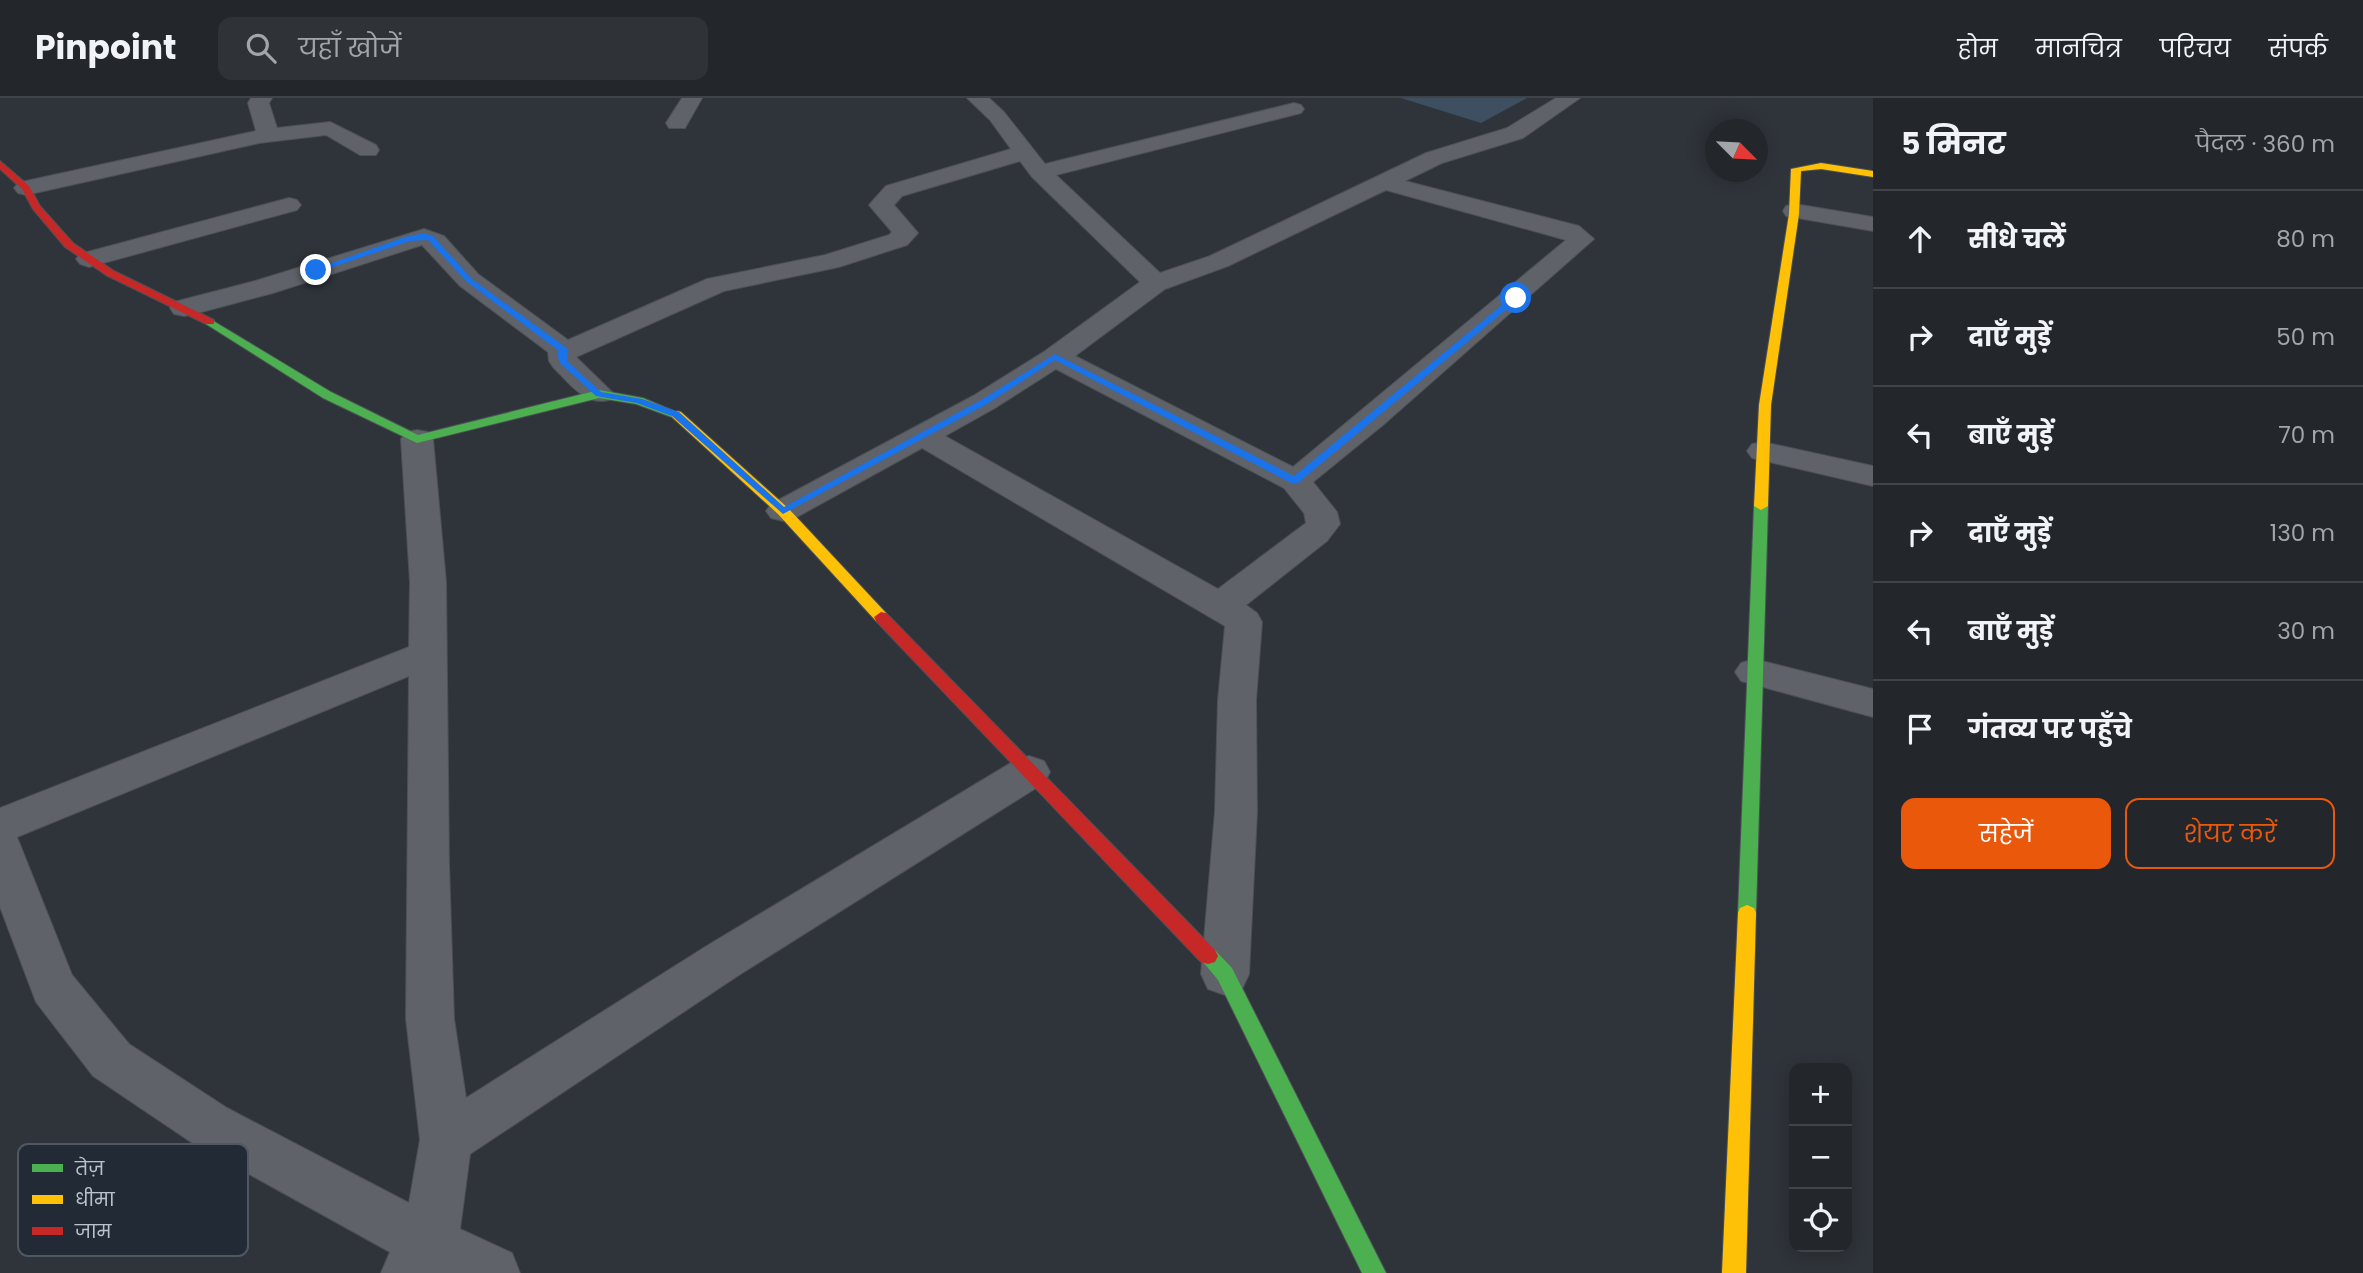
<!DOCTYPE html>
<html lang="hi">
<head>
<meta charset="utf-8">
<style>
	:root { --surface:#23272c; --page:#2f3338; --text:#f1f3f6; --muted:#a3a5a9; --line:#404448; --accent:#ea580c }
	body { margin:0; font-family:Poppins,"Noto Sans Devanagari",sans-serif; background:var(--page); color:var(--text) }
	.controls { position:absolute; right:21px; bottom:21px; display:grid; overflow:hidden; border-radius:14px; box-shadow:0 4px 18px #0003 }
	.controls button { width:63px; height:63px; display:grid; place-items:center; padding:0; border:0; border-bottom:2px solid var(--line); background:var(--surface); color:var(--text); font:35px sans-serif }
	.compass { position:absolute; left:1705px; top:21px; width:63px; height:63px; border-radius:50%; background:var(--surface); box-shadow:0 4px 18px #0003; rotate:114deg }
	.stop { position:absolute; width:21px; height:21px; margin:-16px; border:5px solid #1a73e8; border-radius:50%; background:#fff }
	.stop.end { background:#1a73e8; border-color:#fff; box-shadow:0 2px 7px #0008 }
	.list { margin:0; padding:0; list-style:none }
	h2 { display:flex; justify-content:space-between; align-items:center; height:91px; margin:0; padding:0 28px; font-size:30px }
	h2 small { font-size:23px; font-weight:400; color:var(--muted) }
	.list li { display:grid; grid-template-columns:46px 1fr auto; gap:21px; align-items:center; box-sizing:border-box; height:98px; padding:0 28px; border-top:2px solid var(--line) }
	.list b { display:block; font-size:26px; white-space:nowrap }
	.list em { font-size:23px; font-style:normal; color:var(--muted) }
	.actions { display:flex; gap:14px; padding:21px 28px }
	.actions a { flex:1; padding:16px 0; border:2px solid var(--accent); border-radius:14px; text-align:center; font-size:24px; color:var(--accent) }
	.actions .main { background:var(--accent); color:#fff }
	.icon { flex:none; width:38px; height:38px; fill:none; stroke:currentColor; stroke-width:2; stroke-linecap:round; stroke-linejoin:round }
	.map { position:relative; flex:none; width:1873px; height:1175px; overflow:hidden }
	header { display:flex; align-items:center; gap:42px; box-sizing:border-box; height:98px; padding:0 35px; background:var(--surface); border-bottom:2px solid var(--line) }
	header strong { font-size:33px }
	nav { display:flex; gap:38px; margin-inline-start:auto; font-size:24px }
	.search { width:490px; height:63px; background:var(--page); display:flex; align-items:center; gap:18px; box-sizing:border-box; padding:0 24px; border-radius:14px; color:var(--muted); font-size:26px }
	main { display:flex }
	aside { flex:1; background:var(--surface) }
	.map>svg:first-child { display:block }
	.water { fill:#3f4f62 }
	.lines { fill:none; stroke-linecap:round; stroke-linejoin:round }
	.street-casing { stroke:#4c5055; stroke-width:2 }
	.fast-casing { stroke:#4c5055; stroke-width:2 }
	.slow-casing { stroke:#4c5055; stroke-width:2 }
	.jam-casing { stroke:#4c5055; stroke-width:2 }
	.street { fill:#5f6268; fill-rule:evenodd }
	.fast { fill:#4caf50; fill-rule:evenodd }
	.slow { fill:#ffc107; fill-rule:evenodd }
	.jam { fill:#c62828; fill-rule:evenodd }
	.route { fill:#1a73e8 }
	.key { fill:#222a35; stroke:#505762; stroke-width:2 }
	.key-label { font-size:19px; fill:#bac1ca }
</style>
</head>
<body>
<header>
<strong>Pinpoint</strong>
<div class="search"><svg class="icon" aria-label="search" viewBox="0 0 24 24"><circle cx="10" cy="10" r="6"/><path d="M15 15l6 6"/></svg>यहाँ खोजें</div>
<nav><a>होम</a><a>मानचित्र</a><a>परिचय</a><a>संपर्क</a></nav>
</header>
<main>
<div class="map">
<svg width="1873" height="1175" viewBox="0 0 1873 1175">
	<rect width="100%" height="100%" fill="#2f343a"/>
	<!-- water -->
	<path class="water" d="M1401,0H1527L1481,25Z"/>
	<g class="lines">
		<!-- street casing -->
		<g class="street-casing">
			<path id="street" d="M251,0H272L269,5L277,30L330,24L376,47L379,52L376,57H360L326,37L259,45L26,97L18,95L14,90L18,85L26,83L256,33L248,5Z
				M682,0H702L685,30H669L666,25Z
				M967,0H989L1004,14L1045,66L1294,5L1301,7L1304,11L1301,15L1056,77L1160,175L1210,158L1426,55L1507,30L1556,0H1580L1523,40L1442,65L1405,83L1579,128L1594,141L1383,327L1313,384L1337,414L1340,426L1327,443L1246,507L1257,515L1262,524L1256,602L1257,714L1249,876L1242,891L1225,897L1208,891L1201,876L1215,714L1218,602L1225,528L922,350L795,420L783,423L771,420L766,413L771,406L973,298L1045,253L1140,184L1032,79L1020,63L902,98L894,107L918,135L907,147L839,169L724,193L576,259L614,296L609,302C585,308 569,285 553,269L549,263L548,254L460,188L422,147L273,195L194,216L184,218L174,216L170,210L174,204L255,183L424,131L444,138L478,176L568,242L707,181L825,157L889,137L892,134L869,107L886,88L1011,51L990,22ZM1386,92L1566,142L1293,369L1075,258L1165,191L1228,168ZM1056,271L1284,390L1304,415L1306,425L1218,491L945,338L995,310Z
				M289,100L297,102L301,107L297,112L89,169L80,166L76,161L80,156Z
				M1795,106L1873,119V133L1786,118L1783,113L1786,108Z
				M417,332L428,334L433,341L446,484L449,766L454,921L466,1000L705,849L1014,663L1029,658L1044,663L1050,674L1044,685L739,877L470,1056L460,1131L512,1155L520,1175H381L390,1154L191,1044L93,978L36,904L0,809V710L409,549L410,484L401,341L406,334ZM409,578L406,921L420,1042L409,1105L227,1010L129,946L72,877L17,739Z
				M1763,344L1873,368V388L1752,360L1747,353L1752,346Z
				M1754,561L1873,591V619L1741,583L1735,574L1741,565Z"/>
		</g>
		<!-- fast casing -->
		<g class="fast-casing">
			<path id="fast" d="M210,221L331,294L418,337L599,292L643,300L683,317L677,321L636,306L599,300L417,345L323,300L206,226L204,224Z
				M1761,404L1768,408L1756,815L1754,820L1747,823L1740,820L1738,815L1754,408Z
				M1208,850L1215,852L1232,870L1386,1175H1362L1218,882L1198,858L1201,852Z"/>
		</g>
		<!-- slow casing -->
		<g class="slow-casing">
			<path id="slow" d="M1821,65L1873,73V79L1821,71L1801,73L1799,116L1771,307L1768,408L1761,412L1754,408L1759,307L1789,116L1791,71Z
				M677,313L681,314L788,410L886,515L888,519L886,523H876L778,416L673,320L671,317Z
				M1747,807L1754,810L1756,815L1746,1175H1722L1738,815L1740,810Z"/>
		</g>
		<!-- jam casing -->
		<g class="jam-casing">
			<path id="jam" d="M0,63L29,88L40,108L73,145L114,173L214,222V226H206L106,177L65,149L33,111L22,91L0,71Z
				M881,514L886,515L1215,852L1218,858L1215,864L1208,866L1201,864L876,523L874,519Z"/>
		</g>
		<!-- street -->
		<use href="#street" class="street"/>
		<!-- fast -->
		<use href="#fast" class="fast"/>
		<!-- slow -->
		<use href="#slow" class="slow"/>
		<!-- jam -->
		<use href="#jam" class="jam"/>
	</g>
	<!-- route -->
	<path class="route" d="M424,135L433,138L472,181L568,251L567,263L601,294L642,301L679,314L784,409L981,302L1055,256L1294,378L1513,198L1520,200L1298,385H1291L1055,262L987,306L783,416L672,318L637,305L596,298L560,265L557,256L559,253L467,184L428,142L410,143L318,174L312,172L405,139Z"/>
	<!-- legend -->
	<rect x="18" y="1046" width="230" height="112" rx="10" class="key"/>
	<rect x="32" y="1066" width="31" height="8" fill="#4caf50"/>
	<rect x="32" y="1097" width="31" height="9" fill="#ffc107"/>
	<rect x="32" y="1129" width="31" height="8" fill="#c62828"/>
	<g class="key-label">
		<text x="75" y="1077">तेज़</text>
		<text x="75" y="1108">धीमा</text>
		<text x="75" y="1140">जाम</text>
	</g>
</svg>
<div class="controls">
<button>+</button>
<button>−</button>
<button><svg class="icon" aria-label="locate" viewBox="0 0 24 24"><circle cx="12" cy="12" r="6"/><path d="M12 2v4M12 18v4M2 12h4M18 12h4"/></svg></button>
</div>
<svg class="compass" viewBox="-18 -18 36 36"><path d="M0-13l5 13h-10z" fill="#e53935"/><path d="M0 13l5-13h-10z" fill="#a3a5a9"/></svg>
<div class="stop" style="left:1516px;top:200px"></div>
<div class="stop end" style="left:316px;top:172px"></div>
</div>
<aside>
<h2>5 मिनट<small>पैदल · 360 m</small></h2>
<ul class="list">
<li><svg class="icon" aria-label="ahead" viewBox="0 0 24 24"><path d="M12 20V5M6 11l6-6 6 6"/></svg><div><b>सीधे चलें</b></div><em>80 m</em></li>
<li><svg class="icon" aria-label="right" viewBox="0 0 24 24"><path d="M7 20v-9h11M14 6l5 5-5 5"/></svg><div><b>दाएँ मुड़ें</b></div><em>50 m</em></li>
<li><svg class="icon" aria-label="left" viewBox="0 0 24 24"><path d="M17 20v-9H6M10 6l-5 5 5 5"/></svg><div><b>बाएँ मुड़ें</b></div><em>70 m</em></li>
<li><svg class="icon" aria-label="right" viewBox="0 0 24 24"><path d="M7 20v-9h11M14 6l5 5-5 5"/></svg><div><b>दाएँ मुड़ें</b></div><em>130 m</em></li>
<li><svg class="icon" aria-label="left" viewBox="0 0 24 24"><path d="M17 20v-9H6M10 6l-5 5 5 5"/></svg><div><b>बाएँ मुड़ें</b></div><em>30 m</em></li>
<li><svg class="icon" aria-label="arrive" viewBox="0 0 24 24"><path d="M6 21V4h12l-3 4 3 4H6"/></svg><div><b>गंतव्य पर पहुँचे</b></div></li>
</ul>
<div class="actions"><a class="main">सहेजें</a><a>शेयर करें</a></div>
</aside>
</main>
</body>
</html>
